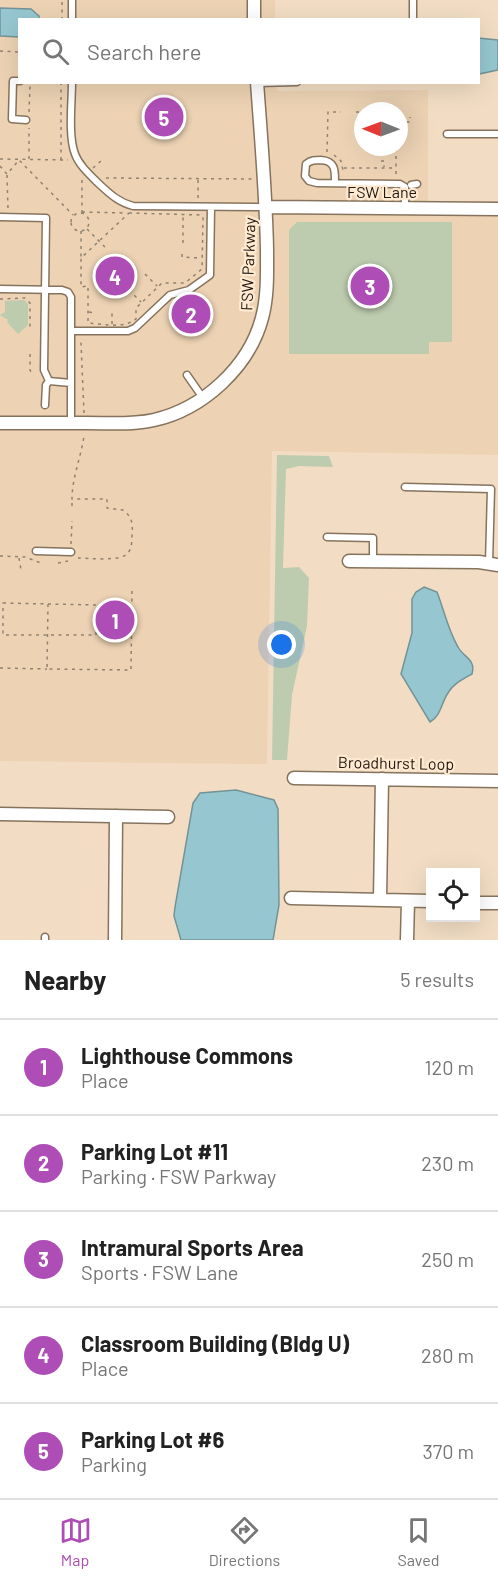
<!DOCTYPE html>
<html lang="en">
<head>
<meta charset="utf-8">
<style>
	:root { --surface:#fff; --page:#f2f2f2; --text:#222; --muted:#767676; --line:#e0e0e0; --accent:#ad4db5 }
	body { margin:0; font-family:Barlow,sans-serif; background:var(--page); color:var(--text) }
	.controls { position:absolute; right:18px; bottom:18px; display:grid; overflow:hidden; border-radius:0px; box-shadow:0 6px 24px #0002 }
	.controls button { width:54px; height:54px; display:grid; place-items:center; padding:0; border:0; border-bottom:2px solid var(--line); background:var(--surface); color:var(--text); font:30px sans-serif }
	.compass { position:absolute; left:354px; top:102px; width:54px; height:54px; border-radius:50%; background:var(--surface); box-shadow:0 6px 24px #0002; rotate:271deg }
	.you { position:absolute; left:282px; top:645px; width:21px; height:21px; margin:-15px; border:4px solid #fff; border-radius:50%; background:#1a73e8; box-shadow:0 0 0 9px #1a73e833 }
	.badge { display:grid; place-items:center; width:39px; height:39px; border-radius:50%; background:var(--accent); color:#fff; font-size:20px; font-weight:700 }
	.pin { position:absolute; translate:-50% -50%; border:3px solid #fff; box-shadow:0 2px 6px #0006 }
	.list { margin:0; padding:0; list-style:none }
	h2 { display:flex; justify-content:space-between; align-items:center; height:78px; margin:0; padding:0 24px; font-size:26px }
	h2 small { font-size:20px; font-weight:400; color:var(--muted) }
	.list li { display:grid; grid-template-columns:39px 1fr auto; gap:18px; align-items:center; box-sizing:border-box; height:96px; padding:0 24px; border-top:2px solid var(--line) }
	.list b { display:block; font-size:22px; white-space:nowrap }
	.list p { margin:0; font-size:20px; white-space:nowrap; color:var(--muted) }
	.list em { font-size:20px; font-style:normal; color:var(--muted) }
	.icon { flex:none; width:33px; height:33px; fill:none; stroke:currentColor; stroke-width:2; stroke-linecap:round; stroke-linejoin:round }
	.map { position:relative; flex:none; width:498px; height:940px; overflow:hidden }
	.search { position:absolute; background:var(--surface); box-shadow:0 6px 24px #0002; left:18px; right:18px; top:18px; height:66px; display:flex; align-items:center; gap:15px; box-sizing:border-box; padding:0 21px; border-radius:0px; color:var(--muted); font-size:22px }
	.sheet { height:558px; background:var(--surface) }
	nav { display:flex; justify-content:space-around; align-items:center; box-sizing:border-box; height:84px; border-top:2px solid var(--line); background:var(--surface); font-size:16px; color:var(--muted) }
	nav a { display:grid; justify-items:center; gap:3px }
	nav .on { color:var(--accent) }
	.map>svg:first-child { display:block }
	.built { fill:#edd3b4; fill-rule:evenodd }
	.green { fill:#bdccaf }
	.water { fill:#96c7d0; stroke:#739396; stroke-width:1.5 }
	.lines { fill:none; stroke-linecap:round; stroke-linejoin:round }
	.service-casing { stroke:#86735d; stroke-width:9 }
	.minor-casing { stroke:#86735d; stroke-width:15 }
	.path { stroke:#908270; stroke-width:1.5; stroke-dasharray:3 4.5; stroke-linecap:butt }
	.service { stroke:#fff; stroke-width:6 }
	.minor { stroke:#fff; stroke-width:12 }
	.labels { text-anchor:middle; stroke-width:4.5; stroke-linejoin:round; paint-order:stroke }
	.street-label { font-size:16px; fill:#201910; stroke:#ffead1 }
</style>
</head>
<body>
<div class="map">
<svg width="498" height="940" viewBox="0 0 498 940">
	<rect width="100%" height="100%" fill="#f2ddc4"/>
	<!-- built -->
	<path class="built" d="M0,0H275V19L20,20V82H277V91L428,90V201H498V455L272,451L267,764L0,761ZM363,111H399V147H363Z"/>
	<!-- green -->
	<path class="green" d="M297,222H452V342H429V354H289V230Z
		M24,300L28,304V325L18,334L7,322L8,320L0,315L5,312V301Z
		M277,455L329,456L333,467L299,466L286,469L283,568L299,567L309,578L307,626L292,695L287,760H272Z"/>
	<!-- water -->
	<path class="water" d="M0,8L31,9L39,16V19L20,20L19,37L0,36Z
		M478,38L498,40V70L479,74Z
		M424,587L437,592C444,610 448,630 458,647C464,658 476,659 472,674C463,679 453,684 448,693C441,703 441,716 430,722L401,674L412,633V599L416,592Z
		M236,790L274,800L278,809L279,905L273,940H181L174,916L175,907L193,803L200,793Z"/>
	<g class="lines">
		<!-- service casing -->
		<g class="service-casing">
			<path id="service" d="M72,0V20
				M413,20V0
				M20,81H13L12,119L26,120
				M72,82C72,102 68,136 75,154C79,165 89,174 98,183C110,194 118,202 133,206L265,207
				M257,83L297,82
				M447,134H498
				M335,183C335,171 336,161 321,160C315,160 311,160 306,164L305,176L309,181L317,183L400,184L405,187V208
				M411,185L417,184
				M0,217L46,218L44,370L49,381L71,383
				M0,289L62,290L68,292L71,297V423
				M71,331H128L135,328L170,295L189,290L210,275L211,207
				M187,375L203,398
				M45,405L46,385L49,381
				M405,487L491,489L489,563
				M327,537L373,538V561
				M36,551L71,552
				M45,940V937"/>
		</g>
		<!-- minor casing -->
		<g class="minor-casing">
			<path id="minor" d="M254,0V20
				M267,207L498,209
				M0,423C29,423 58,423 86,423C109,423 132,425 154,420C203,409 249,367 262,318C268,296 267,273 267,250C266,194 261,138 257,82
				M349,561L479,562L498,565
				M294,778L498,781
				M0,814L168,817
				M291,898L430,901
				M380,899L382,779
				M476,903H498
				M115,940L116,816
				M407,940L408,901"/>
		</g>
		<!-- path -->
		<path class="path" d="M62,20V0
			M0,51L20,52
			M29,112L30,86
			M356,112H363
			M399,122H410V117
			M327,152L328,112H341
			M334,155L341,161L343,170
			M0,159L68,160
			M29,159V128
			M61,160V82
			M381,161H384V167
			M0,166L7,174L19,160L73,215
			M93,168L102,160
			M344,168H396
			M396,174V147
			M7,175L8,209
			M106,178L254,179
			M198,198V179
			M82,212L125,213
			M71 222a9 9 0 1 1 18 0a9 9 0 1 1-18 0Z
			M82,213V178
			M129,213L201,215L203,218L202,269L185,283H162L136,308V319C124,329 103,324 88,323V286L81,287V258Z
			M87,229L105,247
			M81,231V257
			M183,243V214
			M182,254V257L201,258
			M145,274L157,286
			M129,290L141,302
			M0,299L25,298L30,303V327
			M89,312L96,313
			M112,324V313
			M30,354V370L33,376
			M84,413L81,343L85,340
			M72,506V500
			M71,544L72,521
			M0,556L25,557L41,563
			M19,558L21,570
			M78,558C89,558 121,562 128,553C132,548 132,540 132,534C133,523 132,517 123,510L107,508V499H72C72,478 81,457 84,436
			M58,563L68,561
			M3,603L96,605V635H3Z
			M48,604L47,669L131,670L132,589H130
			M0,668L47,669"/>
		<!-- service -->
		<use href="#service" class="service"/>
		<!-- minor -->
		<use href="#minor" class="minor"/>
	</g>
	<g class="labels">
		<!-- street labels -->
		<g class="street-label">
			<text x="382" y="198">FSW Lane</text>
			<text transform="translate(248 264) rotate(-88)" y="6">FSW Parkway</text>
			<text transform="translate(396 763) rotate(1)" y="6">Broadhurst Loop</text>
		</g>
	</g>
</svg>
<div class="controls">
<button><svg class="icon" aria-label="locate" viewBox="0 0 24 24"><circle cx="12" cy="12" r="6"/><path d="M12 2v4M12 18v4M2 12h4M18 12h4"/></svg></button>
</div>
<svg class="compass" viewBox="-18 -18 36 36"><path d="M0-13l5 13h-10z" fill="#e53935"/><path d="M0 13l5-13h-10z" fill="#767676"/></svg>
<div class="you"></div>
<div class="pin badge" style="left:115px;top:620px">1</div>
<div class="pin badge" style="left:191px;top:314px">2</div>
<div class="pin badge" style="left:370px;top:286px">3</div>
<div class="pin badge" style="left:115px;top:276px">4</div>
<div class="pin badge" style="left:164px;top:117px">5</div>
<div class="search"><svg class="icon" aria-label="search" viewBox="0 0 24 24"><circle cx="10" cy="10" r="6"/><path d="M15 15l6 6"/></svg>Search here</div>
</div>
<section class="sheet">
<h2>Nearby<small>5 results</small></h2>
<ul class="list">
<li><span class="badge">1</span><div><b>Lighthouse Commons</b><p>Place</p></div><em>120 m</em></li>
<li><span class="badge">2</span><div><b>Parking Lot #11</b><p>Parking · FSW Parkway</p></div><em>230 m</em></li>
<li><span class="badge">3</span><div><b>Intramural Sports Area</b><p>Sports · FSW Lane</p></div><em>250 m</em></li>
<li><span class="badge">4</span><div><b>Classroom Building (Bldg U)</b><p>Place</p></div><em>280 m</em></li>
<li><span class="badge">5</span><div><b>Parking Lot #6</b><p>Parking</p></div><em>370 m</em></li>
</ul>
</section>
<nav>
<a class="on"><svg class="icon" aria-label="map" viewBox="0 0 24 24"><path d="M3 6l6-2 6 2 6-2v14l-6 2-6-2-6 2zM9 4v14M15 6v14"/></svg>Map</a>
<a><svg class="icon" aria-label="directions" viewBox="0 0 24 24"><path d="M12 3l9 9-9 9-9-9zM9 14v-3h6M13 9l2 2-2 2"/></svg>Directions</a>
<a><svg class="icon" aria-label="saved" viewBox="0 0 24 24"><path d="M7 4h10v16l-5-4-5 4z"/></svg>Saved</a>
</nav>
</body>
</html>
